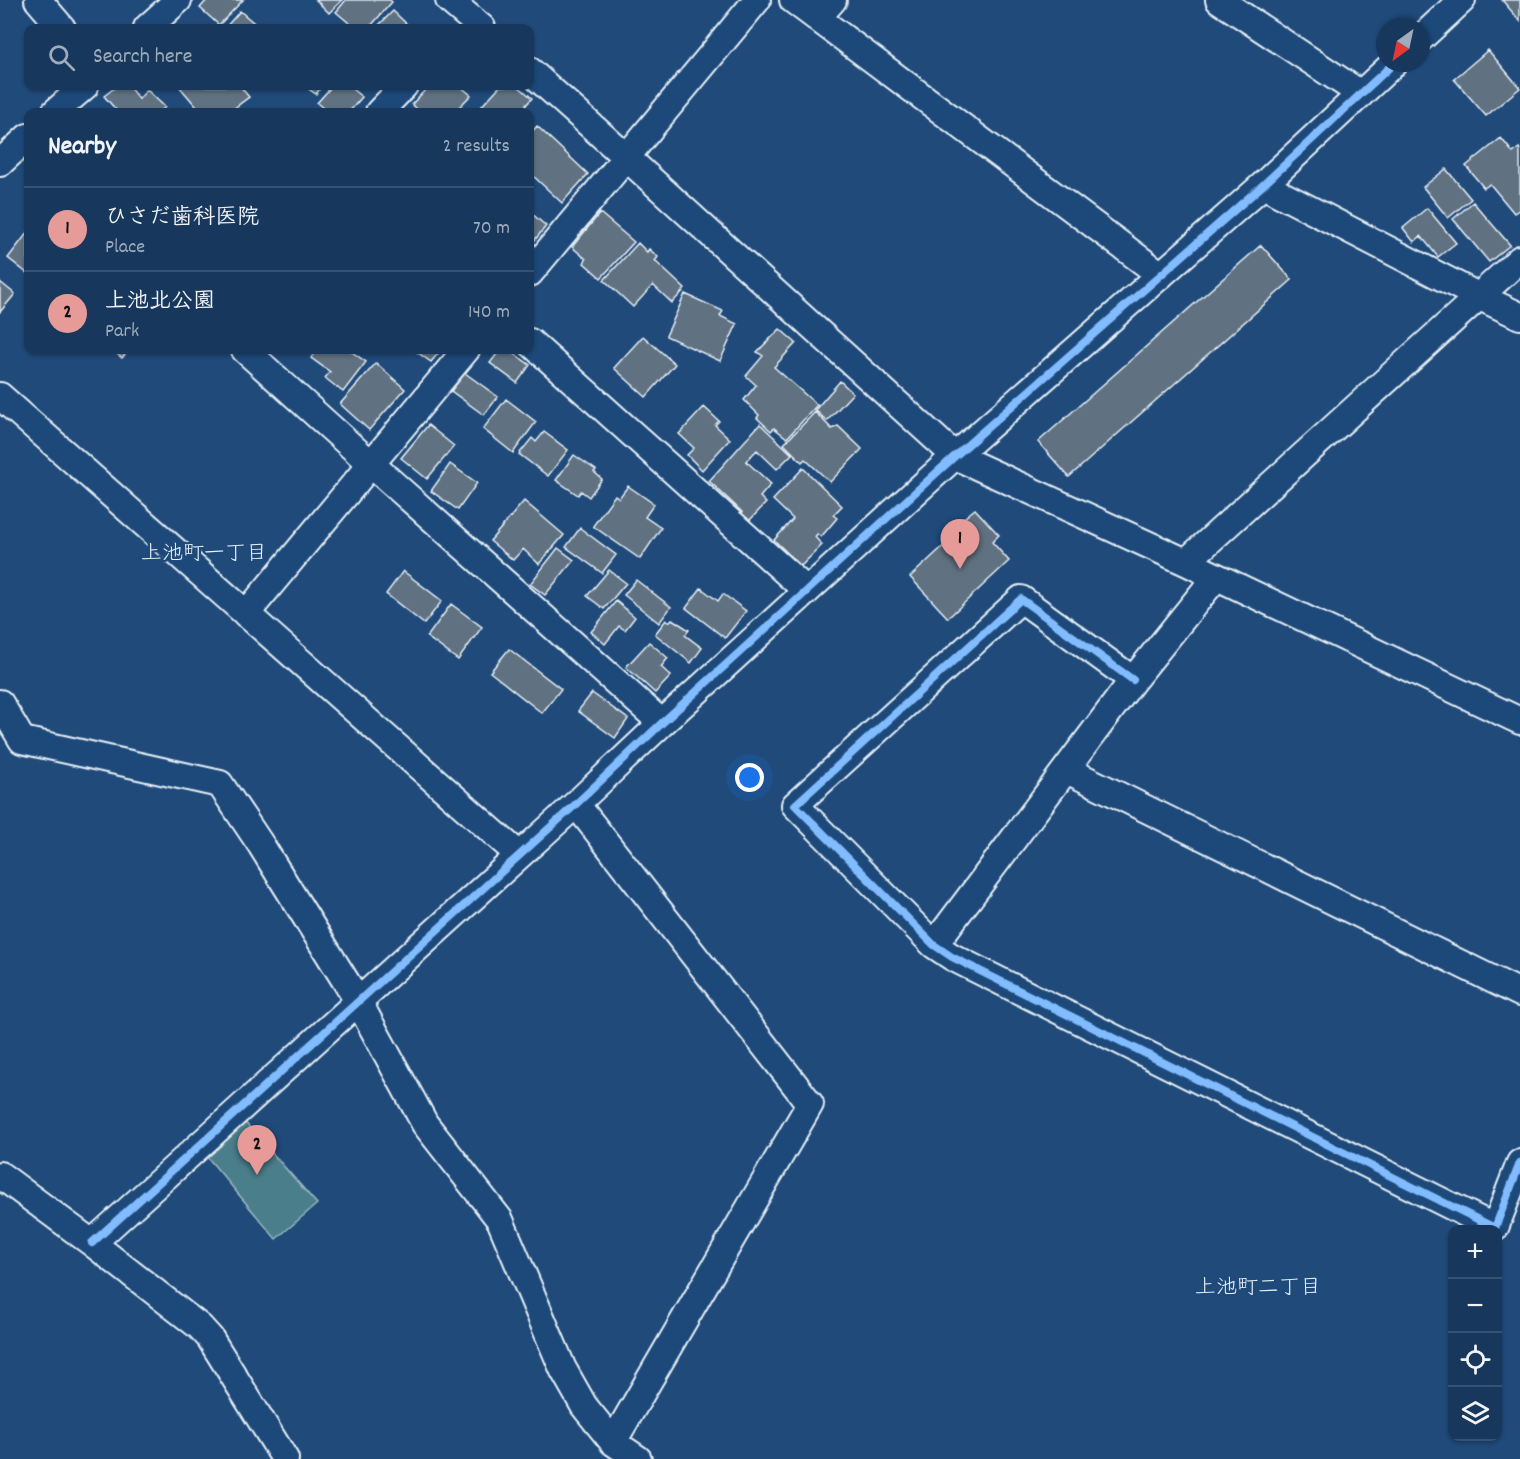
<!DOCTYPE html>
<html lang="en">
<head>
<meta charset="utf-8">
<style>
	:root { --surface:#17385c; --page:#203f62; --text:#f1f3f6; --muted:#9eacbb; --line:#365272; --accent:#e69b98 }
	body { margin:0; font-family:Dekko,"Klee One",sans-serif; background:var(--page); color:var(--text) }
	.controls { position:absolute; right:18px; bottom:18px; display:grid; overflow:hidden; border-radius:12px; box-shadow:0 2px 4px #0004 }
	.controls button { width:54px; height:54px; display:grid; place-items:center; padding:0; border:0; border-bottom:2px solid var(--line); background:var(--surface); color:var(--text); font:30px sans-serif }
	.compass { position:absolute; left:1376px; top:18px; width:54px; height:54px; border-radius:50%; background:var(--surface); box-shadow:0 2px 4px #0004; rotate:213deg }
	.you { position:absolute; left:750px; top:778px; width:21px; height:21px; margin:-15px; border:4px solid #fff; border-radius:50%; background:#1a73e8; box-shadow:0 0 0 9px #1a73e833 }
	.badge { display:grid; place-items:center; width:39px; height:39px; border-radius:50%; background:var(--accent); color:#111; font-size:20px; font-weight:700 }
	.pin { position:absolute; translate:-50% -50px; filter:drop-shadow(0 2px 3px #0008) }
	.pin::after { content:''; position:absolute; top:32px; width:21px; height:18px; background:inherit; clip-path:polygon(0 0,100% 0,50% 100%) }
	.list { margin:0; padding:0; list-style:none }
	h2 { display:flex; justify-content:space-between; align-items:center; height:78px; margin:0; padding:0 24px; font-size:26px }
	h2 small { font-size:20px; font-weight:400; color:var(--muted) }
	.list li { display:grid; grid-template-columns:39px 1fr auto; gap:18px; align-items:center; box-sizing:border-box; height:84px; padding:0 24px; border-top:2px solid var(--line) }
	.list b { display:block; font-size:22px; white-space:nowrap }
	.list p { margin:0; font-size:20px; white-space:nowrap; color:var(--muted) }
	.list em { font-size:20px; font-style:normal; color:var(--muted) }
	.icon { flex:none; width:33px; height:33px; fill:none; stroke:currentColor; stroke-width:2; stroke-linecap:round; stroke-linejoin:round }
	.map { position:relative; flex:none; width:1520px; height:1459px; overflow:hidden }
	.search { position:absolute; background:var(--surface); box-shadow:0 2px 4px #0004; left:24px; top:24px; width:510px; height:66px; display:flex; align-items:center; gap:15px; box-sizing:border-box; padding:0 21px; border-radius:12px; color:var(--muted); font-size:22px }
	.panel { position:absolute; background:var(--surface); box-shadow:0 2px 4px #0004; left:24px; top:108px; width:510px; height:246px; border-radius:12px }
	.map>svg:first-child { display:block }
	.green { fill:#4c7e8b; stroke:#9ab8c2; stroke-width:1.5 }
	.building { fill:#607181; stroke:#e8f1f8; stroke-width:1.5 }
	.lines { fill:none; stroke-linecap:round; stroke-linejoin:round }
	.street-casing { stroke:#e8f1f8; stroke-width:30 }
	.street { stroke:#1f4a7a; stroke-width:26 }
	.cycleway-casing { stroke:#1f4a7a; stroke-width:11 }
	.cycleway { stroke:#80bcff; stroke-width:8 }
	.labels { text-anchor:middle; stroke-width:4.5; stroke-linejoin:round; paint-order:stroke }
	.neighbourhood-label { font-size:21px; fill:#e8f1f8; stroke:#1f4a7a }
</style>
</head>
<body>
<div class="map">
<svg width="1520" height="1459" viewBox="0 0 1520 1459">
	<rect width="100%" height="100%" fill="#1f4a7a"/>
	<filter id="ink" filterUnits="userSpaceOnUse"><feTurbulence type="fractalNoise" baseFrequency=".0167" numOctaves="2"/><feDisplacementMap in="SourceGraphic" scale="12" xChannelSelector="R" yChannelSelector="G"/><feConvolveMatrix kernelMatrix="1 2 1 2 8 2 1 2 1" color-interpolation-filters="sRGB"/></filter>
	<g filter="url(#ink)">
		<!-- green -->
		<path class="green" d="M236,1112L317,1204L276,1239L198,1146Z"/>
		<!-- building -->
		<path class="building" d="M207,0H243L219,25L200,8Z
			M316,0H342L329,13Z
			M346,0H390L392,2L369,28H355L336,12Z
			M1502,0H1520V21Z
			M240,11L260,28H225Z
			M393,11L411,28H376Z
			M1488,50L1520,88L1486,116L1454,79Z
			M117,86H128L139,99L147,90L165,107L160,112H118L104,96Z
			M179,86H240L249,97L229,112H201Z
			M304,86H322L316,94Z
			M332,86H348L362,97L349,112H328L317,103Z
			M429,86H460L471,95L454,112H420L412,104Z
			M500,86H518L532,98L520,112H480L478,110Z
			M537,126L588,174L562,203L530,173V134Z
			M1501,138L1513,153L1519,148L1520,150V209L1514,213L1490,184L1484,188L1466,166Z
			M1446,169L1471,199L1448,218L1423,187Z
			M1473,202L1510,245L1489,262L1453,219Z
			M1427,208L1456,243L1438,257L1421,236L1414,242L1403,228Z
			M530,212L546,226L530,246Z
			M600,213L634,242L601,278L584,263L586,259L572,247Z
			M28,232V274L8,258Z
			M638,243L647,252L649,249L658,257L655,261L685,289L672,303L653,285L633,307L604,280Z
			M1261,245L1292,280L1069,477L1038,442Z
			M0,282L15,294L0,312Z
			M685,294L723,311L720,316L737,324L720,361L666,336Z
			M780,329L796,343L774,367L817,405L787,438L774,428L771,431L757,418L759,415L744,400L756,385L746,376L763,356L757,352Z
			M643,336L675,364L646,397L614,368Z
			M112,350H129L122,358Z
			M317,350H349L366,362L343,392L325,378L330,372L311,358Z
			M414,350H441L431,362Z
			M500,350H509L530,365L517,383L490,363Z
			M376,363L405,389L369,430L340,404Z
			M465,373L498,397L484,415L451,391Z
			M840,381L853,393L827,421L815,410Z
			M506,399L536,422L513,453L483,429Z
			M704,407L719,421L715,425L730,439L702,470L687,455L694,448L679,434Z
			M815,412L832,429L838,426L862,449L830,482L805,459L802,462L784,444Z
			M760,424L792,454L777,469L757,450L746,461L771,484L760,497L766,503L749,521L740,514L742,512L709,481Z
			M428,425L454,446L427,479L401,458Z
			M544,432L568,450L548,476L519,454L532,438L536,442Z
			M574,455L596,470L594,472L602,479L589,497L581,491L578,495L556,480Z
			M450,464L477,483L458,510L431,491Z
			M803,468L842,506L833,515L837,518L821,537L817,534L815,537L822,545L801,566L774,540L793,519L773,500Z
			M628,486L654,504L645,517L661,528L640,559L593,526L615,495L619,498Z
			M524,501L564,535L539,564L523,549L513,560L490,541Z
			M975,509L999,535L992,542L1009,561L948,618L910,577L964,527L959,522Z
			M580,528L616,555L602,573L566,547Z
			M558,548L574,560L545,595L530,584Z
			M609,570L626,583L604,609L587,596Z
			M403,571L442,601L424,624L386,594Z
			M636,580L671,607L659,623L624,595Z
			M701,588L718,601L723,594L746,611L725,638L686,608Z
			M616,601L635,617L625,630L619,626L605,644L591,632Z
			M451,604L482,627L458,660L427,637Z
			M672,619L689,630L685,635L702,648L691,663L655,634L666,620L669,622Z
			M649,642L668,658L661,667L671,676L655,693L626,667Z
			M509,649L561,689L542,713L490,672Z
			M592,693L628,719L615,738L578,711Z"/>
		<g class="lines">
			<!-- street casing -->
			<g class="street-casing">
				<path id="street" d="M38,0L62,28
					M449,0L482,28
					M793,0L1161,275
					M1219,0L1361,94
					M817,18L833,0
					M147,28L178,0
					M1421,38L1462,0
					M530,71L626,157L955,456L1186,562L1520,721
					M55,112L85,86
					M379,112L404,86
					M0,163L28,137
					M1263,185L1480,297L1520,316
					M530,273L757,0
					M530,342L807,591
					M245,350L371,464L662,723
					M0,396L519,855
					M1186,562L1520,259
					M246,614L466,350
					M1133,680L1021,599L795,805L934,945L952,957L1495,1228L1520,1163
					M0,703L22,740L220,784L261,845L358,1001L425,1124L500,1220L563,1369L584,1406L613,1442L638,1459
					M1067,770L1520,993
					M576,804L810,1104L613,1442
					M934,945L1133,680L1216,577
					M0,1175L92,1243L200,1327L210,1338L285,1459
					M92,1243L576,804L662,723L955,456L1263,185L1394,63"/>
			</g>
			<!-- street -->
			<use href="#street" class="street"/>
			<!-- cycleway casing -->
			<g class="cycleway-casing">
				<path id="cycleway" d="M1133,680L1021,599L795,805L934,945L952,957L1495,1228L1520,1163
					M92,1243L576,804L662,723L955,456L1263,185L1394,63"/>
			</g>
			<!-- cycleway -->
			<use href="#cycleway" class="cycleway"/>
		</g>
	</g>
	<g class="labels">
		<!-- neighbourhood labels -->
		<g class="neighbourhood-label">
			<text x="204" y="559">上池町一丁目</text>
			<text x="1258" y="1293">上池町二丁目</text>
		</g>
	</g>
</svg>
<div class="controls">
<button>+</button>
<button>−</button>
<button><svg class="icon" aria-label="locate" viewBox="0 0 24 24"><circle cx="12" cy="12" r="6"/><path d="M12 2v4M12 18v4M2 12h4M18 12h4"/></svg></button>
<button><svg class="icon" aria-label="layers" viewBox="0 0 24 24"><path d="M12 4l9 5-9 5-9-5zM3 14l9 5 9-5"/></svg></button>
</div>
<svg class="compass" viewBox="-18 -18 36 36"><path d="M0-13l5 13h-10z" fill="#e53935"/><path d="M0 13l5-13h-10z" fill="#9eacbb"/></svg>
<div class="you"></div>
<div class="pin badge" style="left:960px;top:569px">1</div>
<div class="pin badge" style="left:257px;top:1175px">2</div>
<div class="search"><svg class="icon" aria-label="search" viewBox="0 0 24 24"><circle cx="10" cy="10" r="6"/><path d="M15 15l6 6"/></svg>Search here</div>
<section class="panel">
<h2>Nearby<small>2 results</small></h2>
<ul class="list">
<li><span class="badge">1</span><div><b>ひさだ歯科医院</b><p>Place</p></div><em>70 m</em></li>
<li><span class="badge">2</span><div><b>上池北公園</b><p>Park</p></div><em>140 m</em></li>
</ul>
</section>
</div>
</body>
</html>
